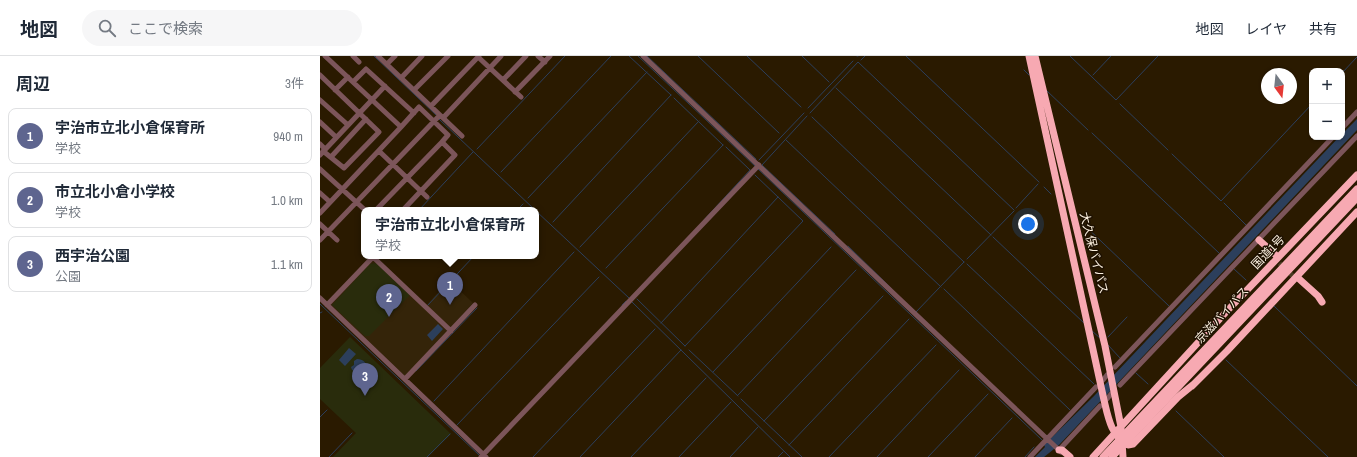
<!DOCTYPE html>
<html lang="ja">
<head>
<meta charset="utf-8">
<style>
	:root { --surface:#fff; --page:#f6f6f7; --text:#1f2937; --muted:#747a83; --line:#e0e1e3; --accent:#5e658f }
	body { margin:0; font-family:"Archivo Narrow","Noto Sans JP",sans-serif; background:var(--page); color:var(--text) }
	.controls { position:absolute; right:12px; top:12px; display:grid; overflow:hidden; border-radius:8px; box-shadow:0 1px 3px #0004 }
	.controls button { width:36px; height:36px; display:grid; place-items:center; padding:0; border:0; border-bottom:1px solid var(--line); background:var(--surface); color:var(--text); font:20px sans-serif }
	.compass { position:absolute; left:941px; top:12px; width:36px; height:36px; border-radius:50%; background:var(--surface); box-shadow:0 1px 3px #0004; rotate:165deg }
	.you { position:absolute; left:708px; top:168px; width:14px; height:14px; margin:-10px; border:3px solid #fff; border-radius:50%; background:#1a73e8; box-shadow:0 0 0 6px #1a73e833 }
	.badge { display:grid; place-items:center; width:26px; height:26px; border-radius:50%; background:var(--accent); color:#fff; font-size:13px; font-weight:700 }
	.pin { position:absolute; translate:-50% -33px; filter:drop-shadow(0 1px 2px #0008) }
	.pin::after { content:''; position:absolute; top:21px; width:14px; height:12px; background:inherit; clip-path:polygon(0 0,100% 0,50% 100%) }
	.popup { position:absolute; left:41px; top:151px; width:178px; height:52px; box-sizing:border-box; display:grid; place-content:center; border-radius:8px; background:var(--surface); filter:drop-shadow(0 1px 3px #0005); font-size:13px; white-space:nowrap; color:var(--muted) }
	.popup b { font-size:15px; color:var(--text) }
	.popup::after { content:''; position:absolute; left:50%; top:100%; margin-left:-8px; border:8px solid transparent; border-top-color:var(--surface) }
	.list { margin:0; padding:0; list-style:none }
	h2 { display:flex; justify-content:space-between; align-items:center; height:52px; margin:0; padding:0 16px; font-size:17px }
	h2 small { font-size:13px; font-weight:400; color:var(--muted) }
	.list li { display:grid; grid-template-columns:26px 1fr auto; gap:12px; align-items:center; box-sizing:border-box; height:56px; margin:0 8px 8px; padding:0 8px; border:1px solid var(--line); border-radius:8px }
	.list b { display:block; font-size:15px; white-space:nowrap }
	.list p { margin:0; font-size:13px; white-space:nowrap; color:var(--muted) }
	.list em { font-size:13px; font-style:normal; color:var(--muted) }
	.icon { flex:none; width:22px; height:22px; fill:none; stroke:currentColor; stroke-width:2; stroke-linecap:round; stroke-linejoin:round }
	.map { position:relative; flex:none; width:1037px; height:401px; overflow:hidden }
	header { display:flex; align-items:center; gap:24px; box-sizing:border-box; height:56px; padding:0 20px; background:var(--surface); border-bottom:1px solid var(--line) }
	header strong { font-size:19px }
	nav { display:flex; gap:22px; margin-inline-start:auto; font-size:14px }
	.search { width:280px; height:36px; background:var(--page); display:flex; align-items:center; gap:10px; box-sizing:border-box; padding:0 14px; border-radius:22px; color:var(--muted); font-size:15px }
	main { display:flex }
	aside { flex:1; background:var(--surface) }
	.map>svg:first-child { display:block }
	.built { fill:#342409 }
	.green { fill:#292c0c }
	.water { fill:#2c3f5c }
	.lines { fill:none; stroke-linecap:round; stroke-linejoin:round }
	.stream { stroke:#2c3f5c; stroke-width:1 }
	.minor-tunnel { stroke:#493a21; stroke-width:5; stroke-dasharray:5 2.5; stroke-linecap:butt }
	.minor { stroke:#7c555a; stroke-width:5 }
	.highway { stroke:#f7a9b2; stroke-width:7 }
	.highway-bridge { stroke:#f7a9b2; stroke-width:7 }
	.labels { text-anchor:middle; stroke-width:3; stroke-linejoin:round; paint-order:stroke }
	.street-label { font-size:12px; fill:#fbf0df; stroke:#1e1100 }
</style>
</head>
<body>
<header>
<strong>地図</strong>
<div class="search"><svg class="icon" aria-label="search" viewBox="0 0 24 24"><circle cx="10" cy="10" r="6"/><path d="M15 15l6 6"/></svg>ここで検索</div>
<nav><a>地図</a><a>レイヤ</a><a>共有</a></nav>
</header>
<main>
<aside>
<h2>周辺<small>3件</small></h2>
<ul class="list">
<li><span class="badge">1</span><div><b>宇治市立北小倉保育所</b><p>学校</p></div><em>940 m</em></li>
<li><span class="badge">2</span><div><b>市立北小倉小学校</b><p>学校</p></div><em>1.0 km</em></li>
<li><span class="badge">3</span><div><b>西宇治公園</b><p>公園</p></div><em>1.1 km</em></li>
</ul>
</aside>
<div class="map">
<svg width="1037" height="401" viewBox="0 0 1037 401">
	<rect width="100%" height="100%" fill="#2a1a00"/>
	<!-- built -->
	<path class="built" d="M53,203L129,274L85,320L10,249Z
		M129,224L153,247L130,272L106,250Z"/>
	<!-- green -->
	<path class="green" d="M58,207L90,239L49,280H45L12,249L50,208Z
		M30,281L131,378L108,401H13L36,377L0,343V312Z"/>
	<!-- water -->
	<path class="water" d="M1037,63V74L739,389L724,401H715L725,391L724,389L774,340L999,102L1019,81H1022V78Z
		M118,268L123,273L112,285L107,279Z
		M29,292L36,298L25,310L19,304Z
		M37,303C43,303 47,307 48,313L46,316L38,314L37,317L32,314L31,311L34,309V305Z"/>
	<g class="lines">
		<!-- stream -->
		<path class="stream" d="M54,0L116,59
			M309,0L351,39
			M318,0L436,111
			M327,0L436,103
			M378,0L459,77
			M427,0L481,51
			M482,0L509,26
			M537,0H538
			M586,0L719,126
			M750,0L796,44L838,0
			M541,4L545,0
			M704,14L709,19
			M1022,17L1037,1
			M773,19L791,0
			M516,32L671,179
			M726,34L768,74
			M354,42L403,89
			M800,48L848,94
			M488,52L533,5
			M490,57L538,6L694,154
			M487,60L442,109L515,178
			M492,61L644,206
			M119,63L215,154
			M772,77L899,197
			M466,84L621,231
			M406,91L430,114
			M157,93L245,0
			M852,98L901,145L992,48
			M439,104L484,57
			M438,113L722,384
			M181,116L291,0
			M724,131L731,138
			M208,142L327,16
			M904,147L926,169
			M696,152L718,128
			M99,154L153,96
			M197,154L203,148
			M216,155L309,242
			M383,165L430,114
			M233,166L351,39
			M761,166L849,250
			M673,181L764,267
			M528,190L572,233
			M260,191L379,65
			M647,203L694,155
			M647,208L774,328
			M286,212L403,89
			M914,213L926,224
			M624,233L750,354
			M317,243L365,290
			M312,246L470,401
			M0,248L159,399
			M108,249L154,200
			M302,249L306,245
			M954,250L1037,330
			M596,256L644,206
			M0,257L2,256
			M341,267L458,141
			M772,275L780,282
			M788,281L807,261
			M788,289L800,302
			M365,290L483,165L435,119
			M369,294L418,340
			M906,304L1008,401
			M96,315L157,252
			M393,316L511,191
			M816,317L828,328
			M418,339L536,214
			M421,343L482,401
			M114,345L254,196
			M856,355L904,401
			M0,361L7,354
			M444,365L563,240
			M137,369L279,221
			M469,389L589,263
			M9,401L32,377
			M107,401L130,378
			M213,401L335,273
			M260,401L361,294
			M311,401L386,322
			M359,401L411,346
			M410,401L438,371
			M458,401L463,396
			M509,401L616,289
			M557,401L639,314
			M608,401L668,338
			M655,401L692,362
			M705,401L714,391"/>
		<!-- minor-tunnel -->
		<path class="minor-tunnel" d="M954,202L977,224"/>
		<!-- minor -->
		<path class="minor" d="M5,0L81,71L99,51L128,79L122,86L135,99L83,154
			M33,0L39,6
			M58,0L142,80
			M218,0L225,6
			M323,0L741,396
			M158,1L201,41
			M67,8L75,0
			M0,19L59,76L24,112L3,95
			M81,22L102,0
			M183,24L206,0
			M33,26L46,13L94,57
			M15,34L28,21
			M94,34L128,0
			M195,36L230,0
			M0,44L28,69
			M111,50L159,0
			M123,62L181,0
			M0,66L16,81
			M1022,72L1037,56
			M0,88L5,93
			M59,95L107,141
			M0,99L65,30
			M11,101L46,63
			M0,113L45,154
			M0,137L10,146
			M56,154L122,86
			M0,157L81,71
			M0,168L17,184
			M0,184L120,59
			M0,242L166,401
			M7,249L53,201L131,275
			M795,311L1013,81
			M85,323L155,249
			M783,324L787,319
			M800,329L1037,80
			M787,343L791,338
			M739,394L780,350
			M161,401L439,109
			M710,401L776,331"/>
		<!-- highway -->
		<path class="highway" d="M709,0L784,344C788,361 791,380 808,389L813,388L858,341L874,328
			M715,0L785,290L801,371L803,401
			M939,184L958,201
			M977,221L998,240L1002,246
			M872,330L907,295L1037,156
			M739,394H742L750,401
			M773,401L907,255L1037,119"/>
		<!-- highway-bridge -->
		<path class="highway-bridge" d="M783,401L1037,133
			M792,401L1037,142"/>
	</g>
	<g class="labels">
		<!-- street labels -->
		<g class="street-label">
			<text transform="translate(948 196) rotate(-46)" y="4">国道1号</text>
			<text transform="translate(774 197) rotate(76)" y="4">大久保バイパス</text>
			<text transform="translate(902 259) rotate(-47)" y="4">京滋バイパス</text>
		</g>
	</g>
</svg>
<div class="controls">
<button>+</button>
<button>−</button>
</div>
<svg class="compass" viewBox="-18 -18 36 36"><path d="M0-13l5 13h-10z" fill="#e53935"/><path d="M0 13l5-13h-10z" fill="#747a83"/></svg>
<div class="you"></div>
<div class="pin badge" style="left:130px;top:249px">1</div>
<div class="popup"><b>宇治市立北小倉保育所</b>学校</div>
<div class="pin badge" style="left:69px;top:261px">2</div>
<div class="pin badge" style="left:45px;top:340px">3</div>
</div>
</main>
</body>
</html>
